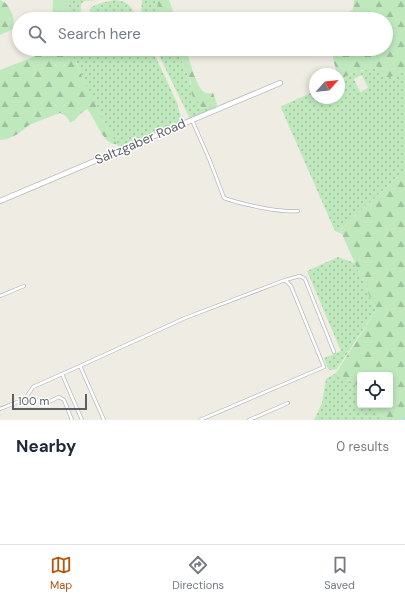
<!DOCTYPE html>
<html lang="en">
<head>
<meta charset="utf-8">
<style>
	:root { --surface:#fff; --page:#f2f2f3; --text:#1f2937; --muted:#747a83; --line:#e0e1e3; --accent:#b45309 }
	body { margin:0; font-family:"DM Sans",sans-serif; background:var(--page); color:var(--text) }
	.controls { position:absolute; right:12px; bottom:12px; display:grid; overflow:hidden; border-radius:4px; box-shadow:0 2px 6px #0003 }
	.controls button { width:36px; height:36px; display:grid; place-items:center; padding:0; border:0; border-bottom:1px solid var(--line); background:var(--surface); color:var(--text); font:20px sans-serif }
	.compass { position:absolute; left:309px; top:68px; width:36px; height:36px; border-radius:50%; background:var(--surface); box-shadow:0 2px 6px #0003; rotate:63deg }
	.scale { position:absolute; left:12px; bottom:10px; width:75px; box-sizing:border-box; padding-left:4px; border:2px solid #5b6065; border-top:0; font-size:11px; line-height:14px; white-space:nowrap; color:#5b6065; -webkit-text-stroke:3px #fff; paint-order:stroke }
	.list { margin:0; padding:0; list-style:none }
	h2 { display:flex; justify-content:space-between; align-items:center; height:52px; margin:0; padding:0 16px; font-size:17px }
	h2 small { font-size:13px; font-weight:400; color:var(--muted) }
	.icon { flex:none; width:22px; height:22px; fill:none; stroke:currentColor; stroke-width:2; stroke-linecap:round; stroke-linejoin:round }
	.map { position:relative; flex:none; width:405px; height:420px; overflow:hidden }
	.search { position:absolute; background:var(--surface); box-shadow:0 2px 6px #0003; left:12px; right:12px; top:12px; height:44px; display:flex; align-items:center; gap:10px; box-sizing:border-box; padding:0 14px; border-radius:22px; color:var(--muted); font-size:15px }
	.sheet { height:124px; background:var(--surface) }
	nav { display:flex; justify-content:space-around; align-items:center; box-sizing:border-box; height:56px; border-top:1px solid var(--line); background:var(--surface); font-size:11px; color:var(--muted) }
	nav a { display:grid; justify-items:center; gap:2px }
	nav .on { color:var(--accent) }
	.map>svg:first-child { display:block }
	.grass { fill:url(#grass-dots); fill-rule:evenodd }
	.forest { fill:url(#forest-firs) }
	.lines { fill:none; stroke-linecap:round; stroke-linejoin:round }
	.stream { stroke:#a4dbff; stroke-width:1.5 }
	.lane-casing { stroke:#b6babf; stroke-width:4 }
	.street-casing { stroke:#b6babf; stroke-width:6 }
	.lane { stroke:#fff; stroke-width:2.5 }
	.street { stroke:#fff; stroke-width:4.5 }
	.labels { text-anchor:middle; stroke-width:3; stroke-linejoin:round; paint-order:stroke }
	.street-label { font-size:13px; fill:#5b6065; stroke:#fff }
</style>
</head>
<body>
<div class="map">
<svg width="405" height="420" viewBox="0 0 405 420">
	<defs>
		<pattern id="grass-dots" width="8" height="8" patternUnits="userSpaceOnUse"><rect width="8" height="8" fill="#bfe9bd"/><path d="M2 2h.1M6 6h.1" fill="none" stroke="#9ec09d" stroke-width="1.8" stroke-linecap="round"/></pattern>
		<pattern id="forest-firs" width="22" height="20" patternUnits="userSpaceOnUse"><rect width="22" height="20" fill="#bfe9bd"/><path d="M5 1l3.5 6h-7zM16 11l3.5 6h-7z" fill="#9ec09d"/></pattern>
	</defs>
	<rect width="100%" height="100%" fill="#efece3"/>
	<!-- grass -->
	<path class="grass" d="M68,0H97L84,1L81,4V19H67Z
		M115,0C128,1 133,8 138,19H89L91,7L101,3Z
		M142,0H156L164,19H142L141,13Z
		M70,49H152L177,103L182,121L119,148L110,133L88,90Z
		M156,49H177L189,78L194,100L198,101L202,109L217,104L216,107L191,118L189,117Z
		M376,66L385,78L405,71V170L340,230L342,234L335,231L281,108L282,106L315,91V98H339V80L359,70L362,71ZM362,75L368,88L360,92L354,79Z
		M338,257L355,263L376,310L337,369L331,370L328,369L324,358L341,351L307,271Z
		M336,373L352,382L360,388V405H370L386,420H314L322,403L326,379Z"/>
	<!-- forest -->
	<path class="forest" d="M0,0C10,3 16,19 13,29L0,35Z
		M53,0H68L67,19H52Z
		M156,0H169L176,19H164Z
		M354,0H405V71L385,79L376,66L370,70H359L341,79L339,74L337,73L333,59V49H386V19H338L353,9Z
		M49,49H70C84,82 99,113 117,144C103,146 95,117 87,109L80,114L74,121L70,122L66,116L60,113L29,125L18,134L7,139L0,140V70L41,54Z
		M177,49H186C189,58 196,87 204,92C206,94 210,93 213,93L217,104L202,109L198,101L194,100L190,88L191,83L189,78Z
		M405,170V420H386L370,405H390V375H360V388L352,382L336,373L376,310L340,230Z"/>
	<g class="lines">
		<!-- stream -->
		<path class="stream" d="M403,420L405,418"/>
		<!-- lane casing -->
		<g class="lane-casing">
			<path id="lane" d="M192,120L210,161L224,198C241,204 280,213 298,211
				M285,280L300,276L305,279L334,352
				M0,296L24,286
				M62,374L80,366
				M44,404L59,397L64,400L72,420
				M0,409L25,399L33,387L62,374L82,420
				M104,420L80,366L185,318L285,280L291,286L324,367L200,420
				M249,420L288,403"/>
		</g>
		<!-- street casing -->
		<g class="street-casing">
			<path id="street" d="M0,201L280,83"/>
		</g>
		<!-- lane -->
		<use href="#lane" class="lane"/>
		<!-- street -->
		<use href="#street" class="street"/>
	</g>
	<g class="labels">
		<!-- street labels -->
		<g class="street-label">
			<text transform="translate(140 141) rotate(-23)" y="5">Saltzgaber Road</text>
		</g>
	</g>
</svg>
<div class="controls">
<button><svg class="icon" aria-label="locate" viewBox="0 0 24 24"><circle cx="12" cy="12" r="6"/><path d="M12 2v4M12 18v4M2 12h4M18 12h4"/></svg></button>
</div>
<svg class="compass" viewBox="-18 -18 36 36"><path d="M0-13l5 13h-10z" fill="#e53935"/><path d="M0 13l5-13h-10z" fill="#747a83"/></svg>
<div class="scale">100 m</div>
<div class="search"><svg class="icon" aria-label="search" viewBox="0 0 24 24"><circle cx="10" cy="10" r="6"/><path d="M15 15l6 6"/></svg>Search here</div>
</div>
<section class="sheet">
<h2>Nearby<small>0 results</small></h2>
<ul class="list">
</ul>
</section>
<nav>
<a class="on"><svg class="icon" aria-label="map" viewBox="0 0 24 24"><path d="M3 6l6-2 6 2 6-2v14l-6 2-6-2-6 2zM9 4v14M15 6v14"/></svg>Map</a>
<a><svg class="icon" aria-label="directions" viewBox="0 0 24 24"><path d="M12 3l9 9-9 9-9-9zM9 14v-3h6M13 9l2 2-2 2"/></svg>Directions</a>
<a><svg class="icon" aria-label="saved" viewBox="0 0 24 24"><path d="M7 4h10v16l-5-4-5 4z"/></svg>Saved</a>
</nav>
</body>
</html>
